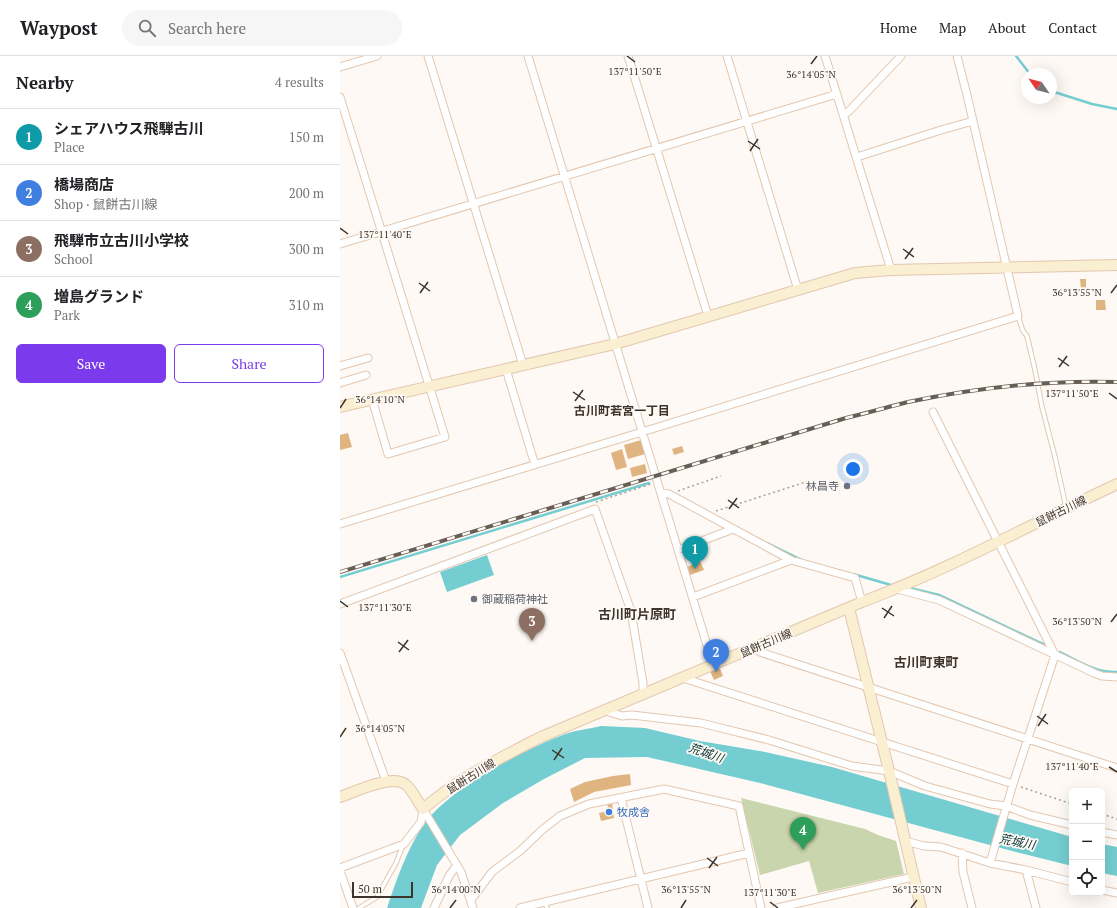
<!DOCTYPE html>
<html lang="en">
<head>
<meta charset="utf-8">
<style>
	:root { --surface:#fff; --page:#f6f6f6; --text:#202124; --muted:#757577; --line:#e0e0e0; --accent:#7c3aed }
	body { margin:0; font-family:"PT Serif","Noto Sans JP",serif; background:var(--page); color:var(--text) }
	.controls { position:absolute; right:12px; bottom:12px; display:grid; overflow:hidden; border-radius:6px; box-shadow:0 4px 16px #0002 }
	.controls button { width:36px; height:36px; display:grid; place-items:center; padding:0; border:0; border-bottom:1px solid var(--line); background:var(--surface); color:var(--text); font:20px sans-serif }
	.compass { position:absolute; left:681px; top:12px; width:36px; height:36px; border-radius:50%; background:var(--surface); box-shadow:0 4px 16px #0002; rotate:305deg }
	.scale { position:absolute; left:12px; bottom:10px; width:61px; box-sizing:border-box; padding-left:4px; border:2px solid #3f342b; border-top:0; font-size:11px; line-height:14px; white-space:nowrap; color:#3f342b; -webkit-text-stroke:3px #fef9f4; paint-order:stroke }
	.you { position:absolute; left:513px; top:413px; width:14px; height:14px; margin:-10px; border:3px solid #fff; border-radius:50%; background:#1a73e8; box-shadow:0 0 0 6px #1a73e833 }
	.badge { display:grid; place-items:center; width:26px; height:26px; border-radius:50%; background:var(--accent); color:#fff; font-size:13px; font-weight:700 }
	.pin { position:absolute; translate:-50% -33px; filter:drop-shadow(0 1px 2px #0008) }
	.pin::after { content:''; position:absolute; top:21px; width:14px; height:12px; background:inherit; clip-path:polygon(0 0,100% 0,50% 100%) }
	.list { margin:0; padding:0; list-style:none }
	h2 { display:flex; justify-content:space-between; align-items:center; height:52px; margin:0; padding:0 16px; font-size:17px }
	h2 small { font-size:13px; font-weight:400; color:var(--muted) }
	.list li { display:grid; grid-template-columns:26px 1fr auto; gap:12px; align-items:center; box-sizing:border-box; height:56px; padding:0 16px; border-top:1px solid var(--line) }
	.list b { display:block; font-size:15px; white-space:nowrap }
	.list p { margin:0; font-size:13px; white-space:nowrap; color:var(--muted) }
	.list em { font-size:13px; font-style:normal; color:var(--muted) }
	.actions { display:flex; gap:8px; padding:12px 16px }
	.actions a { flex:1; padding:9px 0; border:1px solid var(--accent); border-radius:6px; text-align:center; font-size:14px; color:var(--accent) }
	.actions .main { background:var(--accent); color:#fff }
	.icon { flex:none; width:22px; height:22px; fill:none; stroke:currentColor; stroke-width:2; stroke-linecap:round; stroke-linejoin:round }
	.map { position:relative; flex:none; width:777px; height:852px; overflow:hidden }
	header { display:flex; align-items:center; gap:24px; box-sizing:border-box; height:56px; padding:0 20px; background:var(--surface); border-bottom:1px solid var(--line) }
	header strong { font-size:19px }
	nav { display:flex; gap:22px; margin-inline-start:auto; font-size:14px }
	.search { width:280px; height:36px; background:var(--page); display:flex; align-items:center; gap:10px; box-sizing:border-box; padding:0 14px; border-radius:22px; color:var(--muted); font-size:15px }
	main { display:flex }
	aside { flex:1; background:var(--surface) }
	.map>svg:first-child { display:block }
	.green { fill:#c9d5ac }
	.water { fill:#74cdd0 }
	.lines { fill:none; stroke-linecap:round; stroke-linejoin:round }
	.stream { stroke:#74cdd0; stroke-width:2.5 }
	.building { fill:#e0b480 }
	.lane-casing { stroke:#e3c7b0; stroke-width:5.5 }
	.street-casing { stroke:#e3c7b0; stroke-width:9 }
	.secondary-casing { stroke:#e3c7b0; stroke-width:12 }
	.path { stroke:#a7a099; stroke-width:1.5; stroke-dasharray:2 3; stroke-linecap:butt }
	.lane { stroke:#fff; stroke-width:3.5 }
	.street { stroke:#fff; stroke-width:7 }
	.secondary { stroke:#faefd1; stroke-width:10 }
	.rail-casing { stroke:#685e56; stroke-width:4 }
	.rail { stroke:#fef9f4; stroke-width:2.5; stroke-dasharray:8; stroke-linecap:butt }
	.ticks { fill:none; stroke:#3f342b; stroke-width:1.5 }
	.worship-dot { fill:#6b7280; stroke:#fef9f4; stroke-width:1.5 }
	.shop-dot { fill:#3f7fe0; stroke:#fef9f4; stroke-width:1.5 }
	.labels { text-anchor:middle; stroke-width:3.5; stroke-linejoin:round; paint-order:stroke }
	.worship-label { font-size:11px; fill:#5b616d; stroke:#fef9f4; text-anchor:end }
	.street-label { font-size:11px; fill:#3f342b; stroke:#fef9f4 }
	.shop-label { font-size:11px; fill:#366cbe; stroke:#fef9f4; text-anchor:start }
	.neighbourhood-label { font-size:12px; font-weight:bold; fill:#3f342b; stroke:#fef9f4 }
	.water-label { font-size:12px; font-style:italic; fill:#023032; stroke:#fef9f4 }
	.quarter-label { font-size:13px; font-weight:bold; fill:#3f342b; stroke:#fef9f4 }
	.ticks-label { font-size:10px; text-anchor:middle; fill:#3f342b; stroke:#fef9f4; stroke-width:3.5; stroke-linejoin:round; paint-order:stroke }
</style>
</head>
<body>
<header>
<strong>Waypost</strong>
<div class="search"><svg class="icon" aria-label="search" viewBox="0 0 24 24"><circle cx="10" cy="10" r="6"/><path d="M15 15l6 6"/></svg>Search here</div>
<nav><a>Home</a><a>Map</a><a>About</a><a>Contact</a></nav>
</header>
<main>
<aside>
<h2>Nearby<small>4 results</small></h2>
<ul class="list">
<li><span class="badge" style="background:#0f9aa8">1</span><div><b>シェアハウス飛騨古川</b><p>Place</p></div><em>150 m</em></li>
<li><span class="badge" style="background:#3f7fe0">2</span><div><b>橋場商店</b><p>Shop · 鼠餅古川線</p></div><em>200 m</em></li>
<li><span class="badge" style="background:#8d6e63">3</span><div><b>飛騨市立古川小学校</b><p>School</p></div><em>300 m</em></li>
<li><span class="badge" style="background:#2e9e5b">4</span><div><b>増島グランド</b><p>Park</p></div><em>310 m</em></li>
</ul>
<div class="actions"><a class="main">Save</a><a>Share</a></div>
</aside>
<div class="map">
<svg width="777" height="852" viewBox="0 0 777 852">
	<rect width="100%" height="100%" fill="#fef9f4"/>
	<!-- green -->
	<path class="green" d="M401,742L525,773L538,779L556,785L564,818L478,837L469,805L420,819Z"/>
	<!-- water -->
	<path class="water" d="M147,499L154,519L107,536L100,516Z
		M261,670L305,672L360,685L425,696L492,711L732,781V810L672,795L420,727L307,701L245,702L204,723L163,747L120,779L97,809L81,852H47C56,825 66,796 82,771C106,734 183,694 225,678C236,674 249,673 261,670Z
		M762,788L777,791V820L762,817Z"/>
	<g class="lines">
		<!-- stream -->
		<path class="stream" d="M676,0L690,18
			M711,35L752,48L777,53
			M425,486L462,504
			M513,518L551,529
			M0,521L309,427
			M570,532L599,539L705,589
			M720,596C738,605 756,617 777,616"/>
	</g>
	<!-- building -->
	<path class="building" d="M740,223H746V233H741Z
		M756,244H765L766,254H756Z
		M8,377L12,391L0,394V379Z
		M301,384L305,398L288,403L284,389Z
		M342,390L344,396L334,399L332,393Z
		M282,393L287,411L276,414L271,397Z
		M305,408L307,417L292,421L290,412Z
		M360,505L364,514L350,519L347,511Z
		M378,608L383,620L374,624L369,613Z
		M290,718L291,729L254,736L234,746L230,733L245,726L273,720Z
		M272,747L274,762L261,765L259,757L269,755L267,748Z"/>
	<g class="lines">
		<!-- lane casing -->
		<g class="lane-casing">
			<path id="lane" d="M678,260L683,275L687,280L695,314L702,351L715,401L726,451
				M205,846L207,852
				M19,852L37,841L56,807L63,789"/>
		</g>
		<!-- street casing -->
		<g class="street-casing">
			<path id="street" d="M88,0L183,309
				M188,0L373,609
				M288,0L368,260
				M387,0L458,234
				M485,0L551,214
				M0,11L37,0
				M0,41L105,381L48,398L32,343
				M504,59L509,55L561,0
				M517,101L601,74L633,65
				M0,188L497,38
				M0,310L28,302
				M166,313L195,409
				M0,327L26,319
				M593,356L715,599L673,728L650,807
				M321,437L329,438L451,504L515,522L522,546
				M0,468L302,376L678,260L627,39L617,0
				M338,494L393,473
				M557,533L599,544L754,617L762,620L777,621
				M353,541L451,504
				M0,548L255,453L291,555L303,627V638
				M415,592L420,596L777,712
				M0,597L46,725
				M343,622L673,728
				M266,655L282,660L292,659L361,667L429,684L512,710L549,715L585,730L650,748L666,750L690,759L732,769
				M281,742L308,852
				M83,753L121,816L133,852
				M762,776L777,779
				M565,785L584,790L601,791L650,807L686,814L732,826
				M622,797L623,816L632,852
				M0,812L64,788L81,766L83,754
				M686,814L696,852
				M0,815L13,852
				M762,834L777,837
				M131,844L152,816L180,795L202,774L220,760L249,748L324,733L399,750L421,852
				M94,852L109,820L117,809
				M180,852L409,797
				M437,852L573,821"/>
		</g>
		<!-- secondary casing -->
		<g class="secondary-casing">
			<path id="secondary" d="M0,351L275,288L515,217L551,214L777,209
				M509,552L549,715L581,852
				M0,741C15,736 51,718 65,728C73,734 77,745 83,753C117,723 160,702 201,681L522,546C609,513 692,468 777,428"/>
		</g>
		<!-- path -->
		<path class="path" d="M338,435L381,420
			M256,446L311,428
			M376,455L469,425
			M681,731L732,748
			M762,758L777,763"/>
		<!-- lane -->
		<use href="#lane" class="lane"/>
		<!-- street -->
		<use href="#street" class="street"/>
		<!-- secondary -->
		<use href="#secondary" class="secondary"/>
		<!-- rail casing -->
		<g class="rail-casing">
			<path id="rail" d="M0,516L506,362C527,357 548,351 568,346C635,332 709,324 777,326"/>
		</g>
		<!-- rail -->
		<use href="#rail" class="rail"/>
	</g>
	<!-- ticks -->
	<path class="ticks" d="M287,0L295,6M471,8L477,0M408,85L420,93M410,95L418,83M0,172L8,178M563,193L574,201M565,203L573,192M79,227L90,235M80,237L88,226M771,237L777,229M718,302L729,310M719,311L727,300M233,336L245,344M769,337L777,343M235,345L243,334M0,352L6,343M388,444L399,452M389,453L397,442M0,545L8,551M542,552L554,560M544,562L552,550M771,566L777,558M58,586L69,594M59,596L68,584M697,660L708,668M698,670L706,658M0,681L6,672M212,694L224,702M214,704L222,692M769,711L777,716M367,802L378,810M369,812L377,801M430,846L438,852M110,852L116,844M341,852L346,844M571,852L577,844"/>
	<!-- markers -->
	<g class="worship-dot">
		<circle cx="507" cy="430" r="4"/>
		<circle cx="134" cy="543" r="4"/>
	</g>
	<circle class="shop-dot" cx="269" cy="756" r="4"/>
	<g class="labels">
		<!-- worship labels -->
		<g class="worship-label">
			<text x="499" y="434">林昌寺</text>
			<text x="142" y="547" text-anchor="start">御蔵稲荷神社</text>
		</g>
		<!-- street labels -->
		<g class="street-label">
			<text transform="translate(721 455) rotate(-26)" y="4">鼠餅古川線</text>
			<text transform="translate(426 587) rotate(-23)" y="4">鼠餅古川線</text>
			<text transform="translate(131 720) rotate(-32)" y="4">鼠餅古川線</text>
		</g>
		<!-- shop labels -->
		<g class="shop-label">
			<text x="277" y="760">牧成舎</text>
		</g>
		<!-- neighbourhood labels -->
		<g class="neighbourhood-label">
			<text x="282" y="359">古川町若宮一丁目</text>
		</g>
		<!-- water labels -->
		<g class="water-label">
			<text transform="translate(366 697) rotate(19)" y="4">荒城川</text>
			<text transform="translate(677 786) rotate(11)" y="4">荒城川</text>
		</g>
		<!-- quarter labels -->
		<g class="quarter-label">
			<text x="297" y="563">古川町片原町</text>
			<text x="586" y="611">古川町東町</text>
		</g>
	</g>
	<g class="ticks-label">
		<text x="295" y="19">137°11'50"E</text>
		<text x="471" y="22">36°14'05"N</text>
		<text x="45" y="182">137°11'40"E</text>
		<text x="737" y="240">36°13'55"N</text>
		<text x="732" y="341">137°11'50"E</text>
		<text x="40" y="347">36°14'10"N</text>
		<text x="45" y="555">137°11'30"E</text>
		<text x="737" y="569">36°13'50"N</text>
		<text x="40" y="676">36°14'05"N</text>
		<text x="732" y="714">137°11'40"E</text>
		<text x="116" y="837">36°14'00"N</text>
		<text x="346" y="837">36°13'55"N</text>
		<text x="577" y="837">36°13'50"N</text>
		<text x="430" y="840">137°11'30"E</text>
	</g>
</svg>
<div class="controls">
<button>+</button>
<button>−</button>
<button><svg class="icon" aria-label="locate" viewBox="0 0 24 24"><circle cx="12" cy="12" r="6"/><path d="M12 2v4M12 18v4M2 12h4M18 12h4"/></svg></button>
</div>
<svg class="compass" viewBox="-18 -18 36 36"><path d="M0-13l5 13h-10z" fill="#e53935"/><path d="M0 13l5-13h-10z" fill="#757577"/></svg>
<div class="scale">50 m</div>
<div class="you"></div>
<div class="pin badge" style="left:355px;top:513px;background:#0f9aa8">1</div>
<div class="pin badge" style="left:376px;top:616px;background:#3f7fe0">2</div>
<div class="pin badge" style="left:192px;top:585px;background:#8d6e63">3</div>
<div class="pin badge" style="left:463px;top:794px;background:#2e9e5b">4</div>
</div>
</main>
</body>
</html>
